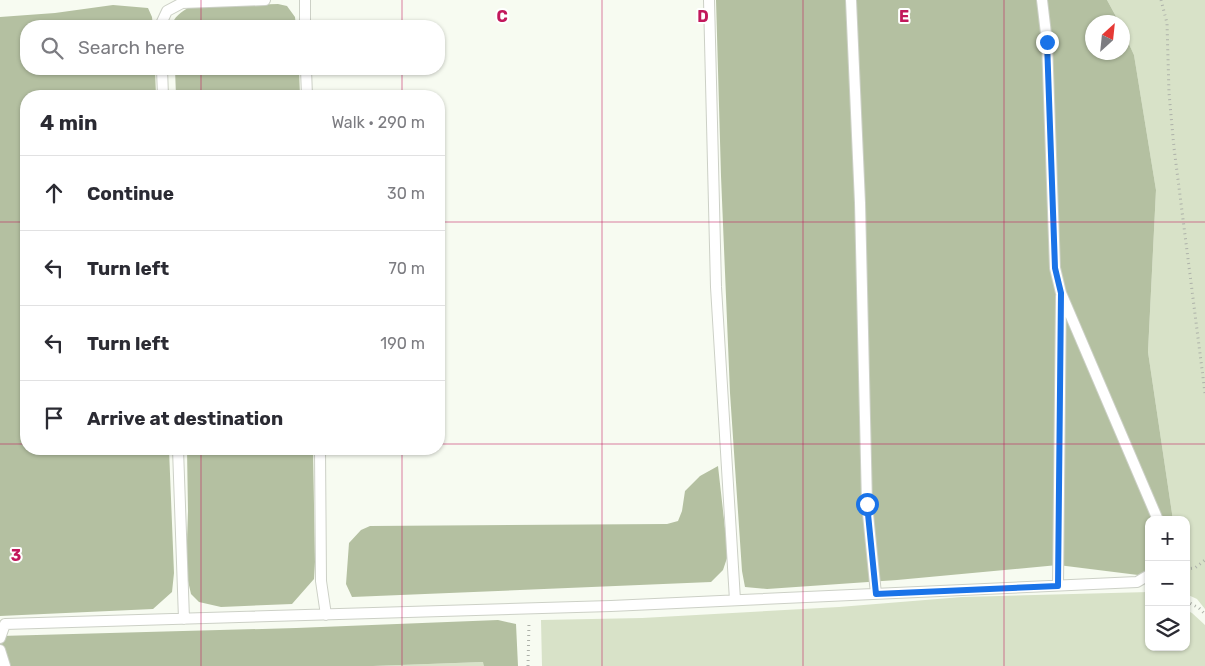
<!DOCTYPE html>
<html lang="en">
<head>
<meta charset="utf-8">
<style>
	:root { --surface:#fff; --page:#f2f2f3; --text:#2b2b33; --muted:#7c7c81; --line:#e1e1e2 }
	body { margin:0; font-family:Rubik,sans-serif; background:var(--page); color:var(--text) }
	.controls { position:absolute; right:15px; bottom:15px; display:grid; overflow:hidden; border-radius:10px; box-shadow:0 1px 4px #0004 }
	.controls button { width:45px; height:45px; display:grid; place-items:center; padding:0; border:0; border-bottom:1px solid var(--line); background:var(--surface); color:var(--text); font:25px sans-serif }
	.compass { position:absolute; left:1085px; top:15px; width:45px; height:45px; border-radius:50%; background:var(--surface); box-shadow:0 1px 4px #0004; rotate:27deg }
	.stop { position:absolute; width:15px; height:15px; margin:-11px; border:4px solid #1a73e8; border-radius:50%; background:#fff }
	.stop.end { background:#1a73e8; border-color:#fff; box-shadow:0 1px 5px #0008 }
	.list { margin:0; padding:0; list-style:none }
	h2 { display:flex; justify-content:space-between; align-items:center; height:65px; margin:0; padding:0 20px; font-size:21px }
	h2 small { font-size:16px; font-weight:400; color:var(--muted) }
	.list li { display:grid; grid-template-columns:32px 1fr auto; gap:15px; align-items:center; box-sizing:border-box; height:75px; padding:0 20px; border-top:1px solid var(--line) }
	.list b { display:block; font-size:19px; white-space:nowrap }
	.list em { font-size:16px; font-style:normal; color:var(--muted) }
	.icon { flex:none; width:28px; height:28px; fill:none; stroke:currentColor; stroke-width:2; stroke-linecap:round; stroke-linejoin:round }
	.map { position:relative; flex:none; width:1205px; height:666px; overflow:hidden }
	.search { position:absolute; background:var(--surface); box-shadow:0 1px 4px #0004; left:20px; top:20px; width:425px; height:55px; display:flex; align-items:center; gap:12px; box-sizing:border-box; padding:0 18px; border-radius:20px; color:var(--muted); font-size:19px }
	.panel { position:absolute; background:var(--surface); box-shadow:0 1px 4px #0004; left:20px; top:90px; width:425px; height:365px; border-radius:20px }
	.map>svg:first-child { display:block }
	.green { fill:#d8e2c8 }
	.forest { fill:#b4c0a1 }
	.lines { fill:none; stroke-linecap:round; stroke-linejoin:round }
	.service-casing { stroke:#ccd0c6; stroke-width:12 }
	.path { stroke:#adb1a9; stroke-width:3; stroke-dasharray:1 4; stroke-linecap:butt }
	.service { stroke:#fff; stroke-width:10 }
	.route { stroke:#1a73e8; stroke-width:6 }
	.grid { fill:none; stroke:#c2185b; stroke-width:1; stroke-opacity:0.55 }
	.grid-label { font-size:16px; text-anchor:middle; font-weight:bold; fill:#c2185b; stroke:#fff; stroke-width:4; stroke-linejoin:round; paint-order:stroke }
</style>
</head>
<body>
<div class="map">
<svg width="1205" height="666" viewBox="0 0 1205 666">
	<rect width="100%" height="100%" fill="#f7fbf1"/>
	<!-- green -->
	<path class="green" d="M1107,0H1205V609L1197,599L1186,594V520H1173L1148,352L1156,190L1134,55L1123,31L1122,22H1119Z
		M1149,592V647H1186V610L1192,613L1205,625V666H542L541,620L642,618L839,607L962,597Z
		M484,662V666H373Z"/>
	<!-- forest -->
	<path class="forest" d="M716,0H1107L1119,22H1092V52H1122L1123,31L1134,55L1156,190L1148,352L1173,520H1149V574L1146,576L1058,565L897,580L767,589L745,587L742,571L730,393L721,176Z
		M278,4L287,6L295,17L296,26H172C173,17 182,12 189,7Z
		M113,5L148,8L152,17L153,26H26V69H155L156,96H26V449H169L174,573L172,592L153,609L0,616V17L55,13Z
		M175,69H299L300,96H176Z
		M187,449H313L315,562L314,579L292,604L221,607L199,602L191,594L186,572L188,511Z
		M718,466L728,555L723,570L711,582L352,597L346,584L349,543L361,530L370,526L667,524L678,521L682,511L685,491L700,476Z
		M498,620L516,624L518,666H484L483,662L373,666H0V636L296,628Z"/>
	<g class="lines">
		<!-- service casing -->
		<g class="service-casing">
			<path id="service" d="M305,0V26
				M709,0L716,287L735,600
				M851,0L860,203L867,504L876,594
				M1042,0L1047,42L1055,268L1061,293L1158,520
				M160,26L167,11L182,3L265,0
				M162,69L163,96
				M306,69L307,96
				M178,449L184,619
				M320,449L321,581L326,615
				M1058,585L1061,296
				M0,638L5,624L611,606L1137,582L1149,575
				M0,650L5,666"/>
		</g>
		<!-- path -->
		<path class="path" d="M1161,0L1167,23L1169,93L1174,148L1205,393
			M1186,569L1195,568L1205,560
			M1186,601L1199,608L1205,614
			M528,666L529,622"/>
		<!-- service -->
		<use href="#service" class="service"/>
	</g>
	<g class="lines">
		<!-- route -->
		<path class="route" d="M867,504L876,594L1058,586L1061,293L1055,268L1047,42"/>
	</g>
	<!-- grid -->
	<path class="grid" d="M201,0V26M402,0V26M602,0V666M803,0V666M1004,0V666M201,69V96M402,69V96M0,222H26M439,222H1205M0,444H26M439,444H1205M201,449V666M402,449V666"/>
	<g class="grid-label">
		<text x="502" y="22">C</text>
		<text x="703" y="22">D</text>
		<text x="904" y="22">E</text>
		<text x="16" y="561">3</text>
	</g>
</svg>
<div class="controls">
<button>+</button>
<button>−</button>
<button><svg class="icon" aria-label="layers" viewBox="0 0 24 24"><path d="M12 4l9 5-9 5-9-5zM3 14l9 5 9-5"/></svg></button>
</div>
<svg class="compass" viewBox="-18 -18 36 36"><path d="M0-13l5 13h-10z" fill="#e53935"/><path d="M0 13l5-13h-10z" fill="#7c7c81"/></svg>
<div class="stop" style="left:867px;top:504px"></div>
<div class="stop end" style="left:1047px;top:42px"></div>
<div class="search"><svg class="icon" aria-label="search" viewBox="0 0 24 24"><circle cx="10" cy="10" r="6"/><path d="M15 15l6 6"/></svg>Search here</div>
<section class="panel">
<h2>4 min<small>Walk · 290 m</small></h2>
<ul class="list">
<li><svg class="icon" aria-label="ahead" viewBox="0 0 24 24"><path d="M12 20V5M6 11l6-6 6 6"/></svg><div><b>Continue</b></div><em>30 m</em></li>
<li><svg class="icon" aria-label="left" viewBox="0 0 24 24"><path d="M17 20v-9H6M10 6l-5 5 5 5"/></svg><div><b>Turn left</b></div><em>70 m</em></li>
<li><svg class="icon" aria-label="left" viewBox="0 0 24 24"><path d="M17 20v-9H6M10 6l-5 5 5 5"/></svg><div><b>Turn left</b></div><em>190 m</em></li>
<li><svg class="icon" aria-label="arrive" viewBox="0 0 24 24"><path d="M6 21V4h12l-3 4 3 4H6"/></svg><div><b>Arrive at destination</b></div></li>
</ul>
</section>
</div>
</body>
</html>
